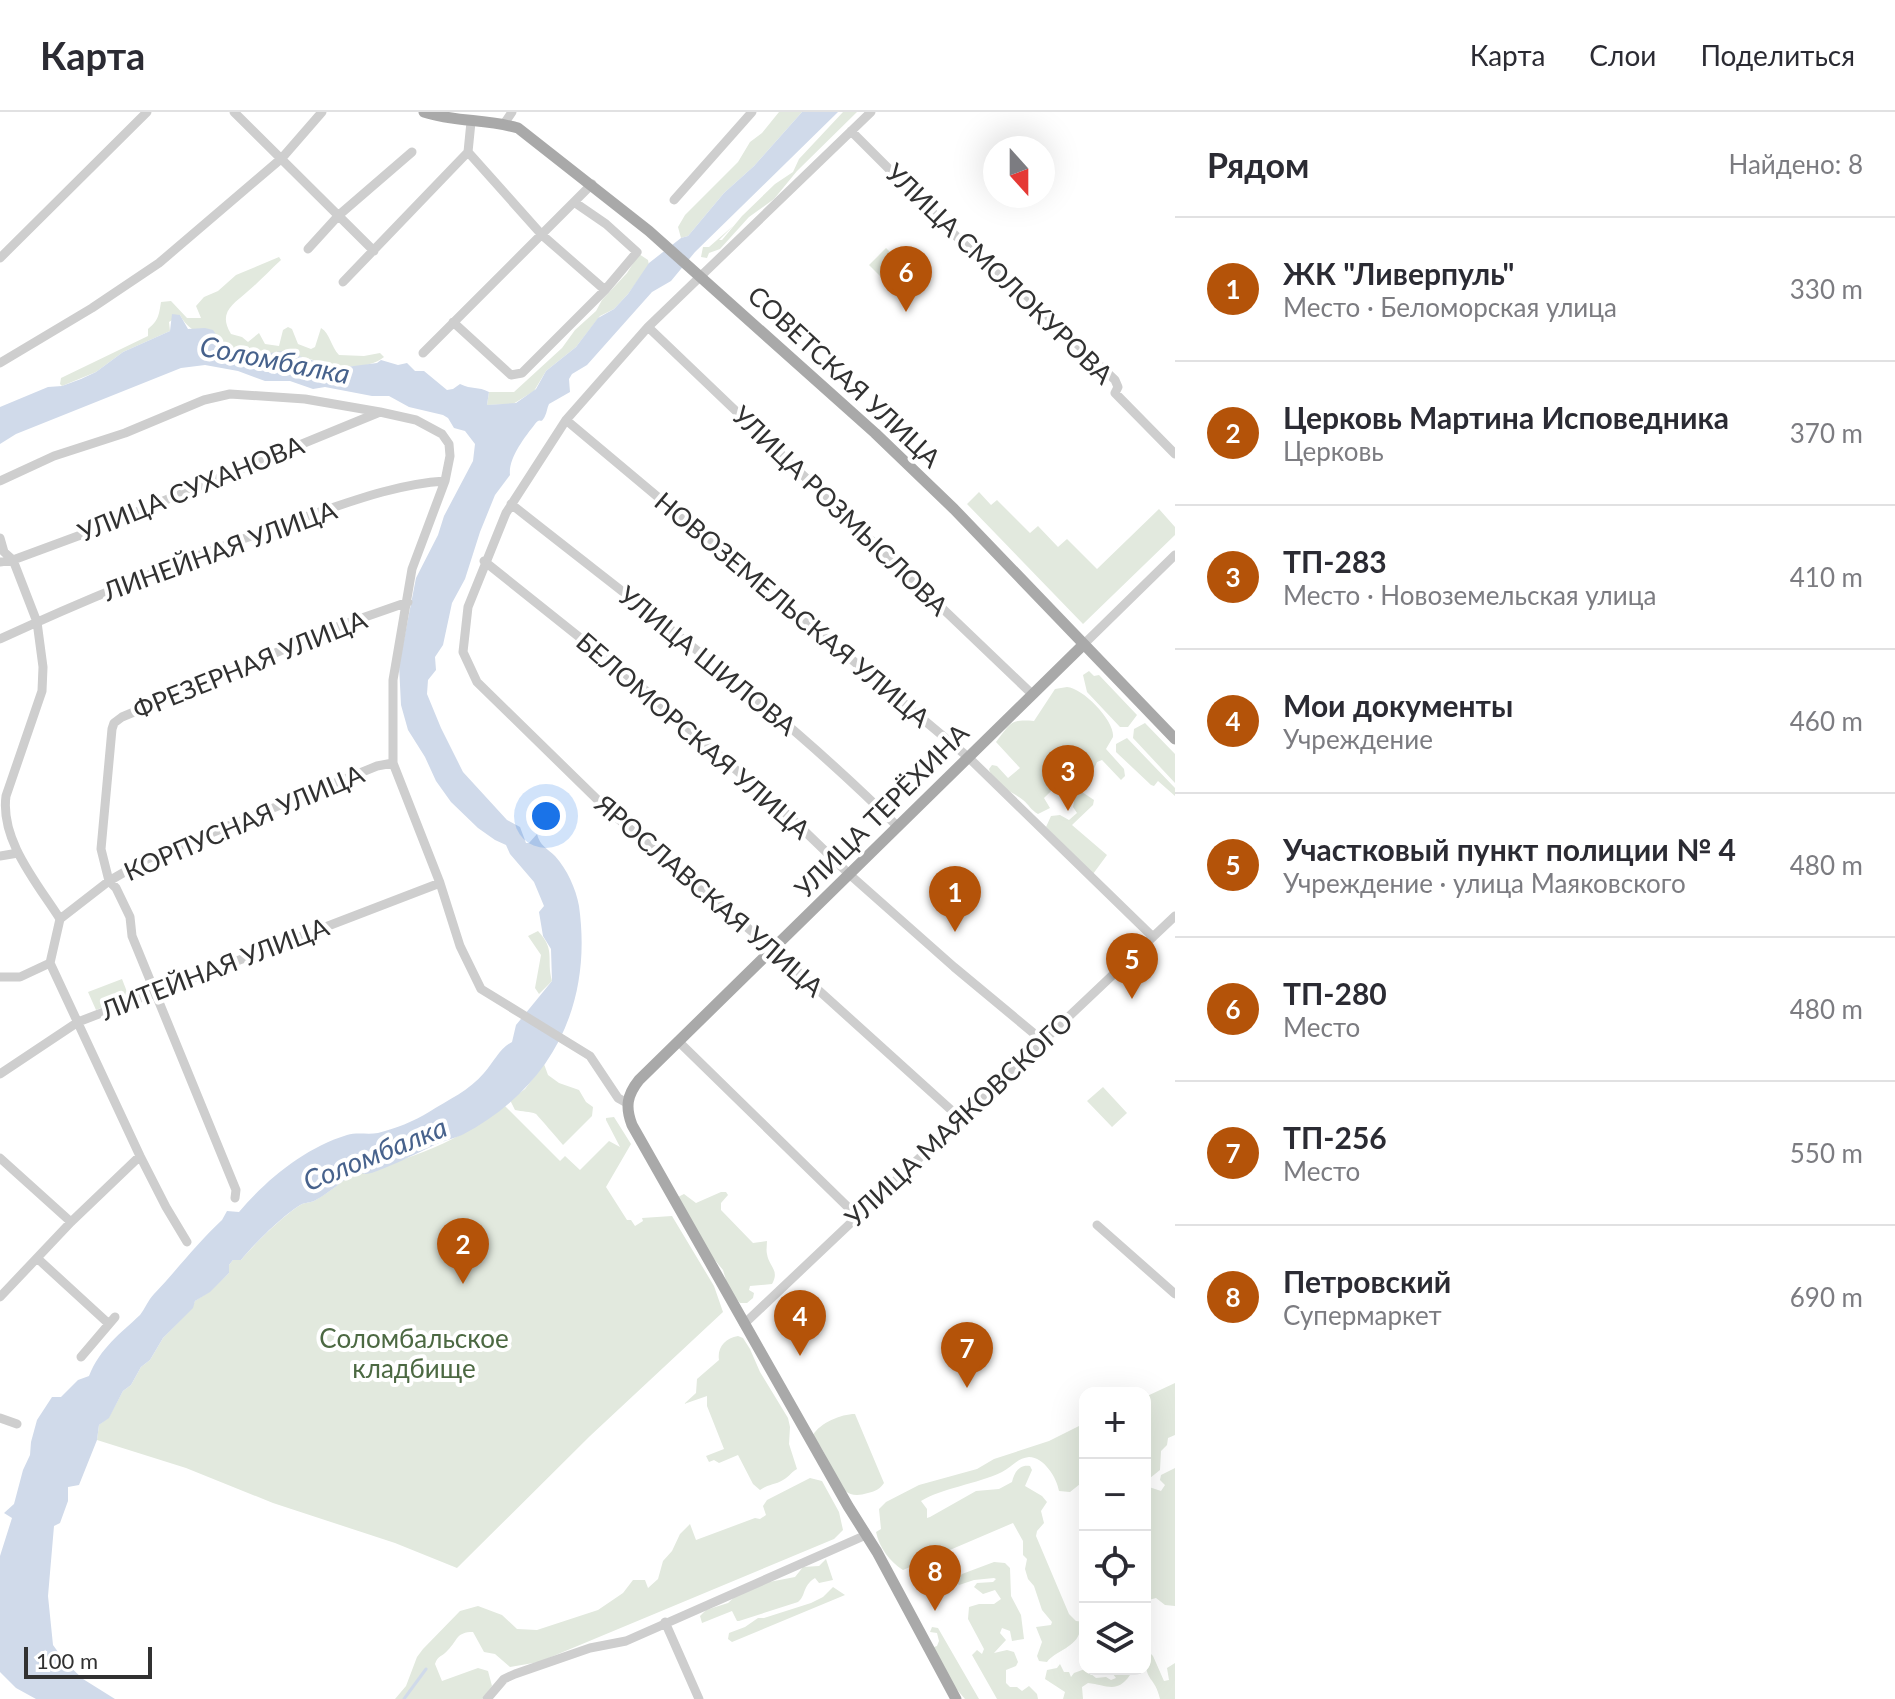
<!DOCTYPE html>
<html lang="ru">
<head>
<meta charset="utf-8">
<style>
	:root { --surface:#fff; --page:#f2f2f3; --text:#2b2b33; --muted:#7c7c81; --line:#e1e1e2; --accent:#b45309 }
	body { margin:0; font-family:Lato,sans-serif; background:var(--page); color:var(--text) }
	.controls { position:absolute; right:24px; bottom:24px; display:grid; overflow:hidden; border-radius:16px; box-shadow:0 8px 32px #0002 }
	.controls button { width:72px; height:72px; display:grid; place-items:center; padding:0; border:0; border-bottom:2px solid var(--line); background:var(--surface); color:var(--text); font:40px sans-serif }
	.compass { position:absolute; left:983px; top:24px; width:72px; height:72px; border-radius:50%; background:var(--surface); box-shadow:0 8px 32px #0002; rotate:159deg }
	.scale { position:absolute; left:24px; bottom:20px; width:128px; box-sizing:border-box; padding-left:8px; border:4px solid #313131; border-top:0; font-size:22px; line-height:28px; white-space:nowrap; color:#313131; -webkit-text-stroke:6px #fff; paint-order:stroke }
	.you { position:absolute; left:546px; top:704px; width:28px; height:28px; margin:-20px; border:6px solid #fff; border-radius:50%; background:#1a73e8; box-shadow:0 0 0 12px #1a73e833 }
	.badge { display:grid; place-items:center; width:52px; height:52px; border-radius:50%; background:var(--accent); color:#fff; font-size:26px; font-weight:700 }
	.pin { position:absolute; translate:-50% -66px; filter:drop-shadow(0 2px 4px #0008) }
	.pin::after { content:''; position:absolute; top:42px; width:28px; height:24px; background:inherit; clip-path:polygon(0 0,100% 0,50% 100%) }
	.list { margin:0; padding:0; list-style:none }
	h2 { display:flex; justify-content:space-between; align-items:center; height:104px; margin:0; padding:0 32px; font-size:34px }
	h2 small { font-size:26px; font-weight:400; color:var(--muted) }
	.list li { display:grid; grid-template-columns:52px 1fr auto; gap:24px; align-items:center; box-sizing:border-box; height:144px; padding:0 32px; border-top:2px solid var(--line) }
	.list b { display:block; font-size:30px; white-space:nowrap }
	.list p { margin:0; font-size:26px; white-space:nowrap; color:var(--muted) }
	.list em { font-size:26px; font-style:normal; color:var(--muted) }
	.icon { flex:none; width:44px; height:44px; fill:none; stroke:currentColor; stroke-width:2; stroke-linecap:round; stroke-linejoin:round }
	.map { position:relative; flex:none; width:1175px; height:1587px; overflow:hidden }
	header { display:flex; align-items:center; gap:48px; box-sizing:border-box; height:112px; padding:0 40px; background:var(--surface); border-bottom:2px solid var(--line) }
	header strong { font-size:38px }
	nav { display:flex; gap:44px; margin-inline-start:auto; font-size:28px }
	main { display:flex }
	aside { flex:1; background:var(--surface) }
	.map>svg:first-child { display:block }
	.green { fill:#e2e9de }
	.water { fill:#d0daea }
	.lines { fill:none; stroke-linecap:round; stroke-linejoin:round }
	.stream { stroke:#d0daea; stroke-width:3 }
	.minor { stroke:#cecece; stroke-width:9 }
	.major { stroke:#a9a9a9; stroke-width:11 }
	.labels { text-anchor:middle; stroke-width:8; stroke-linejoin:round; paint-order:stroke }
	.street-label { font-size:26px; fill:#313131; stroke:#fff }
	.park-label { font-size:26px; fill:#4c6942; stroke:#fff }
	.water-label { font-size:28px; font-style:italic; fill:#47628c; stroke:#fff }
</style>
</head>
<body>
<header>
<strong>Карта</strong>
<nav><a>Карта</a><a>Слои</a><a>Поделиться</a></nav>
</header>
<main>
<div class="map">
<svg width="1175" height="1587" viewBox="0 0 1175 1587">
	<rect width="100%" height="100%" fill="#fff"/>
	<!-- green -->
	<path class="green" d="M779,0H802L754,54L724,81L688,124L681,126L678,115L685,103L738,50L750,30L762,21Z
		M843,0H857L797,59L774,87L749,105L720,137L709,141L707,146L701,145L703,135H709L733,114L719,128H722L742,104L775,72L793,60L799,47Z
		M886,136L914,164L897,181L869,153Z
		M639,142L648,148L649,153L628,182L614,197L600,204L576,235L546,259L534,279L513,292L487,293L489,280H514L562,236L575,218L596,199L602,188L627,161Z
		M279,145L281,148C269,159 259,170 247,180C232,193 218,201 231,222L242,225L248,230L259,221L265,232L279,234L283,218L288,215L292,217L298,232L311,237L315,235L321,216C330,221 331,235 339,243L364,244L380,241L384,245C362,262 329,252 305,246C299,245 293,241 287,241C279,240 270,243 262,242C237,241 191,226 180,203L169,210L170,219L123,240L96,260L62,274L60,272L61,266L148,224V217C159,208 159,202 161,190L171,189L187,206H201L196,194L204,185L218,179L236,163Z
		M979,380L991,393L997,388L1030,421L1038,414L1058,435L1067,427L1097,457L1159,397L1175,415V423L1083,512L967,392Z
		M1089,559L1094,564L1099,563L1137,603L1128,615H1120L1087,580L1083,563Z
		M1067,575C1083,576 1115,609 1113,625L1106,637L1124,657L1125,664L1121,668L1102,648L1097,650L1093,659H1084L1078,653L1044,686L1050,696L1038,702C1031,698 1029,693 1023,688C1012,679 994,674 989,657L992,653L997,654L1008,666L1020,656L996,630C1011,611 1010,607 1034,609L1055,577Z
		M1145,611L1175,642V671L1133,626L1134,617Z
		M1127,626L1175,676V684L1158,669L1154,674L1151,673L1116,640V632Z
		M1082,680L1094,688L1093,693L1072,713L1107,743L1093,762L1046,715L1051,704L1060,703L1069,708L1077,701L1073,695L1075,684Z
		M538,819C556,838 546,847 552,869L539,882L535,876L541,843L528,824Z
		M122,867L129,885L96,898L88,880Z
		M544,952L548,963L559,971L579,978L586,990L593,995L592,1004L563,1033C559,1028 538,1004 536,1002C530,999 522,1000 515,998L510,988L525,977Z
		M1103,975L1127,1001L1112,1015L1087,989Z
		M505,994L560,1049L565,1044L580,1058L609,1029L620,1035L606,1008V1006L614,1005L631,1032L606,1075L627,1108H631L635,1114L643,1109L642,1106L672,1104L714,1174L723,1200L590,1324L457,1456L395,1431L273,1391L186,1356L97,1328L99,1313L109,1305L123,1279L131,1273L141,1255L150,1248L163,1226L192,1196L195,1189L210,1179L229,1161V1153L233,1148H241C253,1133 286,1101 302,1092C304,1091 312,1090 314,1089C322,1085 350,1065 354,1058C407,1052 463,1026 505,994Z
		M721,1080H726L728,1083L721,1091V1098L753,1131L767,1129C767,1133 766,1138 767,1142C769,1155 780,1158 772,1172L750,1174L749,1178L754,1181L753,1186L747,1191H740L729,1178L723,1158L709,1141L678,1085L684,1082L696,1091Z
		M738,1224L743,1226L750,1237L760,1260L788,1306L790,1315L789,1332L797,1357C790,1361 789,1365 783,1368C775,1373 768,1372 760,1378L753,1372L738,1343L719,1351L714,1348L709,1350L706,1344L724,1337L707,1294V1284L684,1292L696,1281L697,1267L719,1248C717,1236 725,1226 738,1224Z
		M1175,1271V1323L1168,1326L1167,1333L1161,1339L1160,1358L1145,1370L1149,1375L1161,1379L1165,1373L1160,1368L1161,1363L1175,1356V1494L1165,1493L1156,1486L1145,1489V1285Z
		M855,1302L884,1371C880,1377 876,1379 868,1381C839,1390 837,1365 826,1345C823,1337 817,1330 813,1323C820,1311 841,1302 855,1302Z
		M1085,1311V1368L1070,1380L1059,1379C1057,1366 1044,1345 1029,1345C1017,1346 1011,1356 1002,1360C977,1372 942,1376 921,1389L927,1397V1406L930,1405L976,1379L999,1377L1012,1370C1014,1361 1019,1352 1030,1354L1032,1358L1025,1374L1042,1384L1047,1390L1041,1399L1044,1411L1037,1419L1036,1424L1069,1502L1076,1509L1085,1510V1519H1080C1076,1536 1056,1538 1047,1550L1039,1549L1037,1544L1042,1530L1036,1515L1051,1513L1052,1510L1042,1498L1034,1474L1028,1467L1025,1457L1027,1447L1023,1443V1429L1013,1411L903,1458C890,1450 879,1435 876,1420L881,1417L879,1397L886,1390L919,1373L977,1357L994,1347L1049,1329Z
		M810,1366L822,1369L839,1400L843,1418L834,1427L539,1550L510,1555L495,1542L484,1540L473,1520C456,1520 458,1528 448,1538C442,1545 438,1543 435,1552L442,1569L478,1556L488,1559L492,1574L482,1587H395L406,1574L417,1545L423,1537L460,1499L478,1494L502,1503L517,1517L537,1518L598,1498L623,1481L633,1468H645L648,1476L658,1467L663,1449L672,1439L680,1422L690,1412L696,1428L755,1406L760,1407L766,1403L763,1394L767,1388Z
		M826,1447L833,1468L819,1471L815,1466C802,1474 806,1484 798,1490L739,1509H737L732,1499L702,1511L700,1504L706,1498L728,1491L738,1482L769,1470L795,1465L803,1455L819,1454Z
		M994,1450L1005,1451L1010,1456L1011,1484L1021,1503L1024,1527L1012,1529L1010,1519L1002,1516L1000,1521L1006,1528L994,1541L1007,1538L1014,1540L1018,1550L1016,1554L1006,1558V1571L1010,1575H1017L1022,1579L1029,1574L1037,1582L1038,1587H997L972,1543L977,1538L982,1542L984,1537L968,1507L969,1495L979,1492H994L1001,1487L995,1478L983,1482L974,1475L977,1471L993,1470L996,1467L994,1466L974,1468L959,1473L955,1469L962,1462Z
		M833,1475L845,1483L732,1530L728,1527L729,1521L745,1515L758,1506H764L811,1491L823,1485Z
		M932,1515L938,1516L979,1587H965L953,1573L931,1536L937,1534L939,1529L937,1521L930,1520Z
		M1149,1540L1153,1544L1164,1569L1169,1568L1167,1556L1175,1551V1587H1160C1155,1564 1145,1571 1145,1543Z
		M1060,1552L1064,1560H1069L1071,1565L1074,1561L1085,1557L1096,1566L1106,1565L1111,1568L1116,1566L1109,1557H1129L1130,1563C1117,1582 1107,1573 1088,1571L1082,1575L1083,1587H1063L1065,1580L1045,1567L1047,1558L1057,1556Z"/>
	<!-- water -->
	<path class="water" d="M802,0H838L695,140L671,169L652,180L587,253L572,262L569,267L570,280L549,292C547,296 547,300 545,304C540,314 541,304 535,312C525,325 508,346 510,363L495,383L480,420L465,467L452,491L443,533L435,545L436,558L428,568L427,582L441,616L463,660L507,708L520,715L526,731H529L537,722C540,734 547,736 555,744C567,757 576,777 579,794C593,894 551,976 462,1023C455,1026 447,1028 439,1031C425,1037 379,1061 366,1062C362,1062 358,1059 354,1059C350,1065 321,1086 314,1089C312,1090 304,1091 302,1092C284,1102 254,1132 241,1148H233L229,1153V1161L210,1180L195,1189L193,1196L163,1226L150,1248L141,1255L131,1273L123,1279L109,1306L99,1313L97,1328L79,1373L68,1375V1389L60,1411L54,1414L48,1484L53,1533L66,1551L83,1567L115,1587H36L16,1576L0,1560V1444L12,1406L4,1401L14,1392L23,1358L30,1343L31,1330L37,1308L52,1285H61L78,1268L89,1264C100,1236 121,1221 140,1203C145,1197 148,1188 154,1182C177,1158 197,1131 222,1108L227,1099L239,1100C268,1066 305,1036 347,1023C357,1020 368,1023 378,1021C394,1017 415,1009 429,1000C448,988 470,978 484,961C493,951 500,936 512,930L516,913L552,869L551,837L543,824L539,800L544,794L534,770L510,742L506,733L495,728L478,716L451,690L436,669L425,645L408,618L401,593L399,553L416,466L438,423L444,404L473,349L475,332L465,319L454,316L448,306L443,303L409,295L389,284H372L325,275L313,277L290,269H265L238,259L205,253L181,256L16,322L0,332V295L48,275L62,274L81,267L96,260L123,240L170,219L172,202L180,203L188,217L205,216L213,218L225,235L250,241L264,242L283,239L321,251L346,255L377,251L381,248L398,253L407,251L415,259H424L447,278L453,277L460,272C472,278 478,274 489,280L487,293L516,291L536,277L546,259L576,235L598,206L614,197L628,182L649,151L681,126L688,124L724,81L754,54Z"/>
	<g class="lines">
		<!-- stream -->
		<path class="stream" d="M404,1587L426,1557"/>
		<!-- minor -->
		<path class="minor" d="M234,0L374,139
			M871,0L648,215L566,308L506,401L468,495L463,540L477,570L609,699L774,838L960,1006
			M504,12L512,0
			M851,19L983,151L1005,163L1115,268L1118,275L1115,281L1175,342
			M468,40L542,123L605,178
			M674,88L752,0
			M308,137L339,103L412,40
			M0,146L147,0
			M343,170L468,40L471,10
			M453,210L511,263L522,261L605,178L637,140L606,112L574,90
			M648,215L1032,582
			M423,241L592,72
			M0,251L92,196L159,151L282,46L322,0
			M566,308L968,645L1153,825
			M0,369L54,344L125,321L204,288L230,282L305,287L380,300L416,308L442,322L449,332L450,344L445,369L412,457L393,568V651L440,771L460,834L481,877L590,944L618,986L627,991
			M511,392C642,496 779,596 897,714
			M0,426L4,440L13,448L37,510L43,555L42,579L6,684C0,728 37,771 60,807L50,851L140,1044L166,1095L187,1130
			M484,449L638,572L791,706L849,762L954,855L1043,929
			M0,450L13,448L78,424L380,300
			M0,527C97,482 198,442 299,407C347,391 395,372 445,369
			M1084,532L1175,443
			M0,744L18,741
			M60,807L109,769L147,747L377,654L393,651
			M0,865H20L50,851
			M678,929L857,1104
			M0,962L78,910L440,771
			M0,1046L71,1110
			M235,1086L236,1078L132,824L130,805L116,776L109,769L101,737L112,617L114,611L122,605L342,513L408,490
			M1097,1113L1175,1182
			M37,1146L109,1212
			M0,1185L71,1110L140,1044
			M744,1212L1175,804
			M81,1245L115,1205
			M0,1306L17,1312
			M665,1510L699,1587
			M487,1587L504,1567L515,1562L590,1536L626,1529L866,1423"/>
		<!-- major -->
		<path class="major" d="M424,0C454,10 487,7 518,16L649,119L875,321L954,397L1175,627
			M956,1587L877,1440L848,1394L632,1013C625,995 627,983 639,968L1084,532"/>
	</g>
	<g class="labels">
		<!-- street labels -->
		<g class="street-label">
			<text transform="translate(999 162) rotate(44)" y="9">УЛИЦА СМОЛОКУРОВА</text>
			<text transform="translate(844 265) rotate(43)" y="9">СОВЕТСКАЯ УЛИЦА</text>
			<text transform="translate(191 377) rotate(-22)" y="9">УЛИЦА СУХАНОВА</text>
			<text transform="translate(840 399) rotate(44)" y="9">УЛИЦА РОЗМЫСЛОВА</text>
			<text transform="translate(220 439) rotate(-20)" y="9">ЛИНЕЙНАЯ УЛИЦА</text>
			<text transform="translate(792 498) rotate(40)" y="9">НОВОЗЕМЕЛЬСКАЯ УЛИЦА</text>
			<text transform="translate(707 549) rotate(39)" y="9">УЛИЦА ШИЛОВА</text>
			<text transform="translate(250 553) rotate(-22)" y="9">ФРЕЗЕРНАЯ УЛИЦА</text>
			<text transform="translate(693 624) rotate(41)" y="9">БЕЛОМОРСКАЯ УЛИЦА</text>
			<text transform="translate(882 699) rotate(-45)" y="9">УЛИЦА ТЕРЁХИНА</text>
			<text transform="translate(244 711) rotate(-23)" y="9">КОРПУСНАЯ УЛИЦА</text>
			<text transform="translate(709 784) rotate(41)" y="9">ЯРОСЛАВСКАЯ УЛИЦА</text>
			<text transform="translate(215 857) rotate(-21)" y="9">ЛИТЕЙНАЯ УЛИЦА</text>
			<text transform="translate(959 1008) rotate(-43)" y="9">УЛИЦА МАЯКОВСКОГО</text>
		</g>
		<!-- park labels -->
		<g class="park-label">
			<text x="414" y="1236">Соломбальское<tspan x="414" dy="30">кладбище</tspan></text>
		</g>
		<!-- water labels -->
		<g class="water-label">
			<text transform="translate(275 248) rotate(11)" y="10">Соломбалка</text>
			<text transform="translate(375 1042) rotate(-22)" y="10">Соломбалка</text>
		</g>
	</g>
</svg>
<div class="controls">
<button>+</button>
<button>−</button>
<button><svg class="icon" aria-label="locate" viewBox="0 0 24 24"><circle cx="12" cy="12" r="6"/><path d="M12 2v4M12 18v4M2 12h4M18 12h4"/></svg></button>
<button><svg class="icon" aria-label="layers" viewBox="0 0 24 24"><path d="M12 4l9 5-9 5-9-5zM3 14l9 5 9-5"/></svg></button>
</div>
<svg class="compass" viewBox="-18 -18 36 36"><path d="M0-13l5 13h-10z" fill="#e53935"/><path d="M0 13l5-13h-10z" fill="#7c7c81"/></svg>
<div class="scale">100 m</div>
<div class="you"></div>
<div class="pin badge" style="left:955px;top:820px">1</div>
<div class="pin badge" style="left:463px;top:1172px">2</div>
<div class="pin badge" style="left:1068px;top:699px">3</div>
<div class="pin badge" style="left:800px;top:1244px">4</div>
<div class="pin badge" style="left:1132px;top:887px">5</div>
<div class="pin badge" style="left:906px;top:200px">6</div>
<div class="pin badge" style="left:967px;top:1276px">7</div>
<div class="pin badge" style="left:935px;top:1499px">8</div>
</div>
<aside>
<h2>Рядом<small>Найдено: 8</small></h2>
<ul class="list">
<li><span class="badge">1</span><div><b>ЖК &quot;Ливерпуль&quot;</b><p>Место · Беломорская улица</p></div><em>330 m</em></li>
<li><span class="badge">2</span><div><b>Церковь Мартина Исповедника</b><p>Церковь</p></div><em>370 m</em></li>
<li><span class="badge">3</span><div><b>ТП-283</b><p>Место · Новоземельская улица</p></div><em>410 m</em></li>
<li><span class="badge">4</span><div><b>Мои документы</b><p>Учреждение</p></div><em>460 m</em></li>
<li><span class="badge">5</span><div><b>Участковый пункт полиции № 4</b><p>Учреждение · улица Маяковского</p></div><em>480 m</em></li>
<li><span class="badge">6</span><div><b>ТП-280</b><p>Место</p></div><em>480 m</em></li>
<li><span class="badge">7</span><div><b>ТП-256</b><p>Место</p></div><em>550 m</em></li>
<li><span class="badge">8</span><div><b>Петровский</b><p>Супермаркет</p></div><em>690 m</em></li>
</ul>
</aside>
</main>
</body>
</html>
